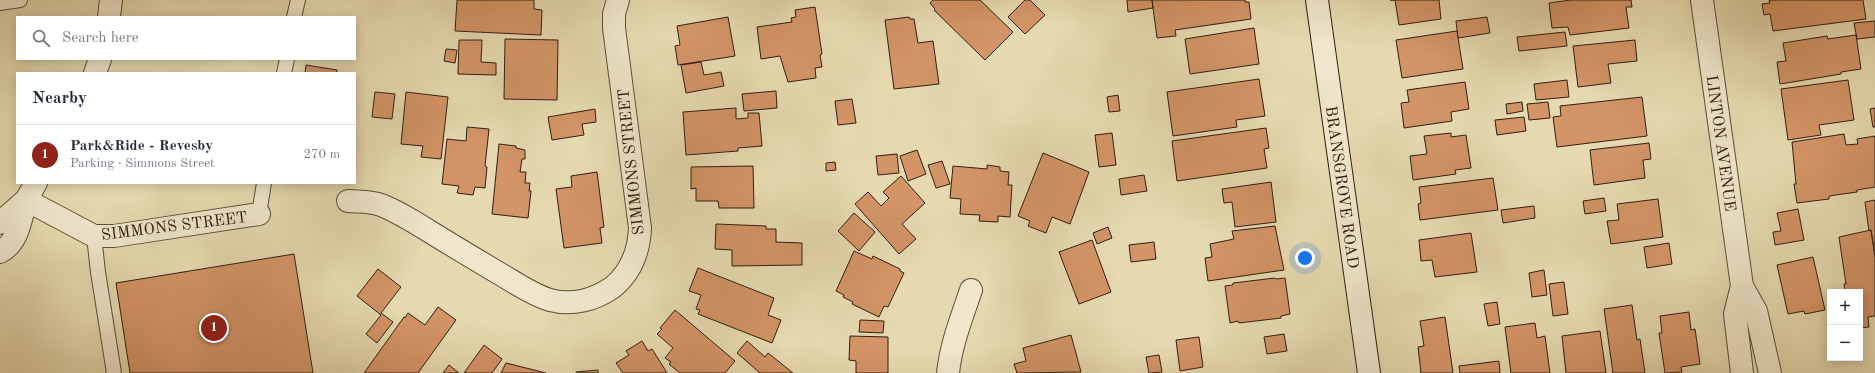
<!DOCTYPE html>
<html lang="en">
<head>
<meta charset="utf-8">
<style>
	:root { --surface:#fff; --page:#f6f6f7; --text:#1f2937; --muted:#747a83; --line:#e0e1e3; --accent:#8f2418 }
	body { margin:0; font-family:"Old Standard TT",serif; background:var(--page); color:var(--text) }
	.controls { position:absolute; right:12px; bottom:12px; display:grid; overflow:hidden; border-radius:0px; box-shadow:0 2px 10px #0003 }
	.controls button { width:36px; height:36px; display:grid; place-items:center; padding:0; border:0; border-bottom:1px solid var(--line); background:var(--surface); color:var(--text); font:20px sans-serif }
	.you { position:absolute; left:1305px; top:258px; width:14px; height:14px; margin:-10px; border:3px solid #fff; border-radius:50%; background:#1a73e8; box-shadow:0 0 0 6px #1a73e833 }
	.badge { display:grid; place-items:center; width:26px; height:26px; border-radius:50%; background:var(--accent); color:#fff; font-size:13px; font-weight:700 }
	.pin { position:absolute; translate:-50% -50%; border:2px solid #fff; box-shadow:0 1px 4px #0006 }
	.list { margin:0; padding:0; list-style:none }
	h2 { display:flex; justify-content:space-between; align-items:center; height:52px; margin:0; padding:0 16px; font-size:17px }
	h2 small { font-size:13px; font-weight:400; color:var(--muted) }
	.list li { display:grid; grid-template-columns:26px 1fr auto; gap:12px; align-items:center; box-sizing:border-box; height:60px; padding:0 16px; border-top:1px solid var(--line) }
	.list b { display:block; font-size:15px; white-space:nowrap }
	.list p { margin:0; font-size:13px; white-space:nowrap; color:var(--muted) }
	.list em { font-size:13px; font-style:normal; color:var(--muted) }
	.icon { flex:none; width:22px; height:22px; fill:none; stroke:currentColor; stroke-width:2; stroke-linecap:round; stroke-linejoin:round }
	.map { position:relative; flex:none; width:1875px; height:373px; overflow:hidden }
	.search { position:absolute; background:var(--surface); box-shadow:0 2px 10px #0003; left:16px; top:16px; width:340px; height:44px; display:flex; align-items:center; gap:10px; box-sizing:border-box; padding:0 14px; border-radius:0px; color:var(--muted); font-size:15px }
	.panel { position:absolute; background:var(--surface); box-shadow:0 2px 10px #0003; left:16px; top:72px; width:340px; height:112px; border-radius:0px }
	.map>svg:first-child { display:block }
	.building { fill:#d39467; stroke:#311f11 }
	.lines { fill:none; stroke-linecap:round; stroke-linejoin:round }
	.lane-casing { stroke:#5e4e38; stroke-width:16 }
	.street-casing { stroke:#5e4e38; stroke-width:24 }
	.secondary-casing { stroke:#311f11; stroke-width:24 }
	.lane { stroke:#efe6cb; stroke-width:14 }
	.street { stroke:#efe6cb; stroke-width:22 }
	.secondary { stroke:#efe6cb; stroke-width:22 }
	.labels { text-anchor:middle; stroke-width:4; stroke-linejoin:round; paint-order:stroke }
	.street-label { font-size:16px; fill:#311f11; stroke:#efe6cb }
</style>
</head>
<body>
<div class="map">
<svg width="1875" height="373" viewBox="0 0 1875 373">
	<rect width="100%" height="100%" fill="#e6d9af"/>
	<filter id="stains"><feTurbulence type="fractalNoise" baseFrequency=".005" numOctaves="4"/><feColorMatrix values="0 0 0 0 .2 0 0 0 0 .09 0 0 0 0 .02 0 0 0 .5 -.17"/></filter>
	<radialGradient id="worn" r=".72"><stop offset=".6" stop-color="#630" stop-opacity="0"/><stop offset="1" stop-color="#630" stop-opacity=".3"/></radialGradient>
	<!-- building -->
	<path class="building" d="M457,0H534V9L542,10L541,35L455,31Z
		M933,0H980L1013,32L985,60L934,10L935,9L930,3Z
		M1025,0H1030L1045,15L1025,34L1008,17Z
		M1127,0H1152L1153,8L1128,12Z
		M1152,0H1245V2H1249L1251,19L1175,30L1176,36L1157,38Z
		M1390,0H1439L1441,19L1399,25L1395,0Z
		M1571,0H1631L1632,7H1626L1629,28L1570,35L1568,27L1552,28L1549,3Z
		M1769,0H1863L1866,19L1773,31L1770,14L1764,15L1762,4L1770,3Z
		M815,7L822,54L820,55L822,67L815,68L816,78L788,82L780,56L761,59L757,27L792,22L791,18L796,17L795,10Z
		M728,17L735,56L678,65L675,46L680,45L677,26Z
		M909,17L910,19H914L918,43L933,41L939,84L894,89L885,20Z
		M1487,17L1490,33L1458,38L1456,21Z
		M1875,21V37L1857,39L1854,23Z
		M1254,28L1259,64L1190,74L1185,39Z
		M1457,31L1463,69L1402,78L1396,40Z
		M1565,32L1567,46L1519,51L1517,37Z
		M1856,35L1861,69L1841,72V74L1780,84L1777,62L1786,61L1783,43L1827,36L1828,39Z
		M505,39L558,40L557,100L504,99Z
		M459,40H482L481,62L496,63V75L458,74Z
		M1635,40L1637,61L1608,64L1611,83L1578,87L1573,46Z
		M446,49L457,50L455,63L444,61Z
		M701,62L704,75L721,72L724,86L686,93L681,65Z
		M306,65L337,70V73H305Z
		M1259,79L1265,116L1236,120L1237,127L1173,136L1167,92Z
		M1567,80L1569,97L1536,100L1534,84Z
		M1848,80L1854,120L1819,125L1821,135L1788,140L1781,89Z
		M1465,82L1469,109L1451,112L1452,121L1404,128L1401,103L1409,102L1407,90Z
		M776,91L777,108L744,111L742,94Z
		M375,92L395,94L392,119L372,117Z
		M406,92L448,97L441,159L421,157L423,146L401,144Z
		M1118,95L1120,111L1109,112L1107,97Z
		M1642,97L1647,136L1557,147L1553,117L1561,116L1560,106Z
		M852,99L856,123L838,125L835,101Z
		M1522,102L1523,111L1507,114L1506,104Z
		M1548,102L1550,118L1529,120L1527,104Z
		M736,108V119L748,118V113H759L762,146L738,148V151L686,155L683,112Z
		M1875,108V127H1873L1870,109Z
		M595,109L596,122L582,124L584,135L552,140L548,117Z
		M1524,117L1526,131L1497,135L1495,120Z
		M467,127L489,129L485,166L487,167L485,188L475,187L473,195L457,193L459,186L442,184L447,139L466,141Z
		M1266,128L1269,148L1264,149L1267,168L1177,181L1172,141Z
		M1112,133L1116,165L1099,167L1095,135Z
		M1451,133V137L1466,135L1471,168L1455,170L1456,174L1413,180L1410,156L1427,154L1424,136Z
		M1844,134L1846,145L1858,144L1857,139L1875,136V187L1857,190V192L1829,196V199L1797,203L1794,184H1796L1792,142Z
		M1649,143L1651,159L1643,160L1645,178L1594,185L1590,150Z
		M499,144L516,146V148L525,150V159H522L520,172H526L525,183H530L529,191H531L528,218L492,214Z
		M917,150L926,174L908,181L900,156Z
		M1043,153L1089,172L1070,224L1052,217L1046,233L1028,226L1030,221L1018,216Z
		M897,154L899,173L878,175L876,156Z
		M942,161L950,184L936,188L928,165Z
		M835,162L836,170L826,171V163Z
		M987,165L1000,167V171L1009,172L1008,185H1012L1010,217L998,216V222L979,221L980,215L960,214L961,199L950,198L953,166L987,169Z
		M753,166L754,208H719L718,201H696V188L691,189V167Z
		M597,172L604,227L600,228L602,243L564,248L556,189L572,187L571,176Z
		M1144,175L1147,191L1121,195L1119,179Z
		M901,176L925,203L902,224L916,239L899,254L855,204L868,192L881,206L889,198L883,192Z
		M1493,178L1498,210L1420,220L1418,204L1421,203L1419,187Z
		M1271,182L1276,222L1235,227L1232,202L1224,203L1222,189Z
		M1604,198L1606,211L1585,214L1583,201Z
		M1658,199L1663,237L1611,244L1607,221L1619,220L1617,204Z
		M1875,200V255L1871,230L1869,231L1865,202Z
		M1534,206L1535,218L1503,223L1501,210Z
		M1798,209L1804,240L1775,245L1773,232L1781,231L1777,213Z
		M854,213L875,232L859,251L838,231Z
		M716,224L766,226V229H776V242L802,243V265L732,266V250L715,249Z
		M1275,226L1284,270L1208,281L1205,258L1212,257L1210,244L1234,239L1232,231Z
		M1108,227L1112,238L1097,244L1093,233Z
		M1871,230L1875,258V316L1868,317L1869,327L1860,328V292H1845L1844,284H1846L1839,237Z
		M1471,233L1477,272L1435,277L1432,260L1421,261L1419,240Z
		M1092,240L1111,292L1079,304L1059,252Z
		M1154,242L1156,259L1131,262L1129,245Z
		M1669,243L1672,264L1647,268L1644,247Z
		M854,251L872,259L873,256L900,269V271L904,273L888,307L884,306L879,317L852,304L853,302L843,297L844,295L836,291Z
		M294,254L313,373H130L116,283Z
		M1813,257L1825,310L1805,314L1804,311L1788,314L1777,265Z
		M698,268L774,298L768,315L781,320L772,343L698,314L700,310L696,309L701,295L689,291Z
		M378,269L401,287L381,313L393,322L377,343L366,334L381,315L357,296Z
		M1544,270L1547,295L1532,297L1529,273Z
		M1275,278L1276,279L1285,278L1290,314L1281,316V318L1239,323L1238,321L1230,323L1225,286L1233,285V283Z
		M1564,282L1568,314L1553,316L1549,284Z
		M1497,302L1500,324L1488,326L1484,304Z
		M1632,305L1637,340L1640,339L1645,373H1613L1604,309Z
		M438,307L456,320L418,373H364L404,317L405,318L408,313L425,325Z
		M675,310L735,361L725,373H680L669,364L671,362L665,358L673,348L657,334L662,329L660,328Z
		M1689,312L1691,330L1695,329L1700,364L1681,367L1682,372L1665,373L1659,333H1662L1660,316Z
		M1445,317L1453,373H1421L1418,347L1424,346L1420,321Z
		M860,320L884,321L883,333L859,332Z
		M1535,323L1537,338L1545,336L1550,373H1511L1505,327Z
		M1600,331L1606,373H1566L1562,336Z
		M1284,334L1287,351L1267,354L1264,337Z
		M1071,335L1081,372L1017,373L1014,364L1026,361L1023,348Z
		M850,336L888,337V373H856V361L849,360Z
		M1199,337L1203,367L1180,371L1176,340Z
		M642,341L648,351L652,349L667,373H623L616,363L629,355L626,351Z
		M747,341L765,357L768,353L793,373H760L737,353Z
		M484,345L502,359L492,373H464Z
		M1159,355L1162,372L1149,373L1146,357Z
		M1499,361L1500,373H1460L1459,366Z
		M506,363L546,373H501Z
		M449,365L459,373H443Z
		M598,370V373H576V372Z"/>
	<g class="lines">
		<!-- lane casing -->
		<g class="lane-casing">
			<path id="lane" d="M0,3L20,0
				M294,17L298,0
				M284,73L287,59
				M259,214L264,183
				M94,236L98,272L114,373"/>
		</g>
		<!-- street casing -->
		<g class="street-casing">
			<path id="street" d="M1702,0L1742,286L1756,311L1770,373
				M109,17L111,0
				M95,73L100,59
				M26,200L94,236H114L259,214
				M348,201C359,202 371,201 381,205C399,212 416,223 432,233C455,247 478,261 502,275C517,284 533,295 550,300C572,306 595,300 613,287C631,272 639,251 640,228L614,28V14L618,0
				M0,223L26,200L36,183
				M0,252C19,242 20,220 26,200
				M1742,286L1735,314L1742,373
				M948,373C951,344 962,317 971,290"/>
		</g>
		<!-- secondary casing -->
		<g class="secondary-casing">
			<path id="secondary" d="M1317,0L1369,373"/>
		</g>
		<!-- lane -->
		<use href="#lane" class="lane"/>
		<!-- street -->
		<use href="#street" class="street"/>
		<!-- secondary -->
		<use href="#secondary" class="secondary"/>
	</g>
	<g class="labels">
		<!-- street labels -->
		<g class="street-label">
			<text transform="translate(1722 143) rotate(82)" y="6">LINTON AVENUE</text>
			<text transform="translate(630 162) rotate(-96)" y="6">SIMMONS STREET</text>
			<text transform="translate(1343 187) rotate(82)" y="6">BRANSGROVE ROAD</text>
			<text transform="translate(174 225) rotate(-7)" y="6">SIMMONS STREET</text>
		</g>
	</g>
	<rect width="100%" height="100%" filter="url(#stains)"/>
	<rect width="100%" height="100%" fill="url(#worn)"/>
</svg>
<div class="controls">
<button>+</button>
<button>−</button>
</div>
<div class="you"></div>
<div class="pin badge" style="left:214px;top:328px">1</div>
<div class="search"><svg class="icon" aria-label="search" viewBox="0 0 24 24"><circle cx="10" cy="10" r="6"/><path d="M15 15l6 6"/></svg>Search here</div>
<section class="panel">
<h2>Nearby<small></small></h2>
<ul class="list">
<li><span class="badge">1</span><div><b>Park&amp;Ride - Revesby</b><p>Parking · Simmons Street</p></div><em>270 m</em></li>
</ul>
</section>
</div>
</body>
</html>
